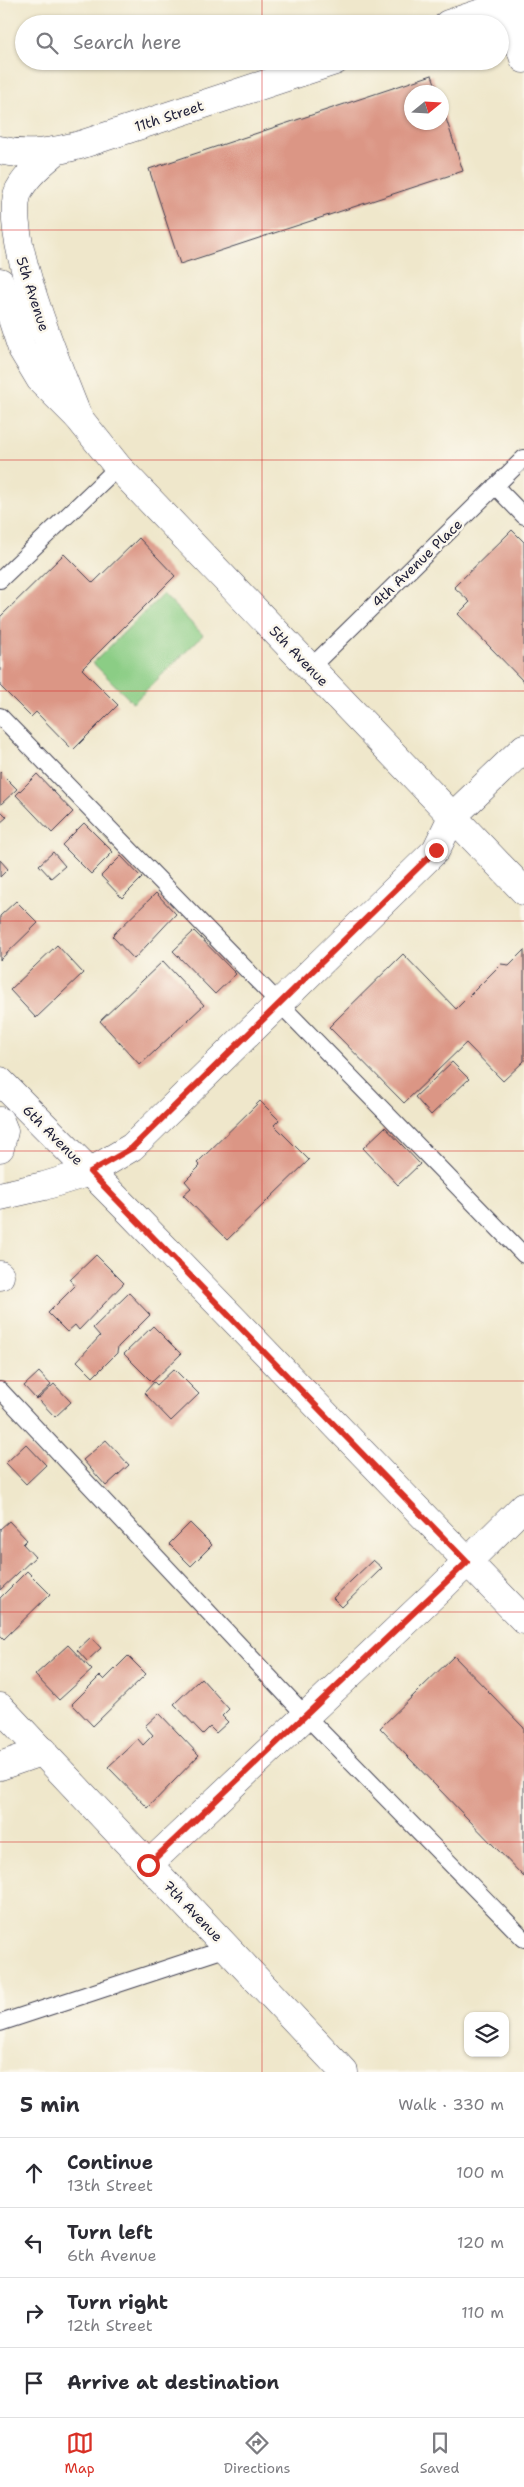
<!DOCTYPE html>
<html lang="en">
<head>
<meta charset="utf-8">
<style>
	:root { --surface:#fff; --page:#f7f7f7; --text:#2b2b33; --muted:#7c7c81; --line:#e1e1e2; --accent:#d93025 }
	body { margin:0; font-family:"Shantell Sans",sans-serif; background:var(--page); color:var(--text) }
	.controls { position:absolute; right:15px; bottom:15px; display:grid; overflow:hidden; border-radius:10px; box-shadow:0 1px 4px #0004 }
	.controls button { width:45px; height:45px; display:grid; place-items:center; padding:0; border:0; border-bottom:1px solid var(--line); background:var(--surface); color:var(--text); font:25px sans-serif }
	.compass { position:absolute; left:404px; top:85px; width:45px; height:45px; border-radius:50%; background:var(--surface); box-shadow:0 1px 4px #0004; rotate:72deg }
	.stop { position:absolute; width:15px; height:15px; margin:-11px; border:4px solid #d93025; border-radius:50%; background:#fff }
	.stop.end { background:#d93025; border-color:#fff; box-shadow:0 1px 5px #0008 }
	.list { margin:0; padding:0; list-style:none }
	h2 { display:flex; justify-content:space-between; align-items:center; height:65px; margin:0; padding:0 20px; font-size:21px }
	h2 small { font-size:16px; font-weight:400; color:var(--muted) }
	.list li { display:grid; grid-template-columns:32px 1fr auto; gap:15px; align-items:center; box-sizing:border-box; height:70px; padding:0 20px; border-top:1px solid var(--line) }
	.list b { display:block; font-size:19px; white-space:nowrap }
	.list p { margin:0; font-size:16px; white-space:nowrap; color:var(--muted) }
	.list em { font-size:16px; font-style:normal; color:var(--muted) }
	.icon { flex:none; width:28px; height:28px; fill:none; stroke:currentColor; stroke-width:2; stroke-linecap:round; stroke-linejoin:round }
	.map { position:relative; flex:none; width:524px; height:2072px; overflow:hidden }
	.search { position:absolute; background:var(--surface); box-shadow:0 1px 4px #0004; left:15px; right:15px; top:15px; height:55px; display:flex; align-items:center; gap:12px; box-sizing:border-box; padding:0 18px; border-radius:28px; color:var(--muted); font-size:19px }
	.sheet { height:345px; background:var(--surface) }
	nav { display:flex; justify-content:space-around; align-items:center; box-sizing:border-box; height:70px; border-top:1px solid var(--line); background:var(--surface); font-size:14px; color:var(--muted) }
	nav a { display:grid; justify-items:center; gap:2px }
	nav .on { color:var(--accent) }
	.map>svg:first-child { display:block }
	.green { fill:#8bcd85; stroke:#567860 }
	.building { fill:#db9685 }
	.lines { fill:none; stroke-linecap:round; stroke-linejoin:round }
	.lane-casing { stroke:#414051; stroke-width:18 }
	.street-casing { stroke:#414051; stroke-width:29 }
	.secondary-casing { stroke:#414051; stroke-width:29 }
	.primary-casing { stroke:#414051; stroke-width:29 }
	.lane { stroke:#fff; stroke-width:16 }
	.street { stroke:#fff; stroke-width:28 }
	.secondary { stroke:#fff; stroke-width:28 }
	.primary { stroke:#fff; stroke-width:28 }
	.route { stroke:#d93025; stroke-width:6 }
	.grid { fill:none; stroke:#d62828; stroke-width:1; stroke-opacity:0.55 }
	.labels { text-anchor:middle; stroke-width:5; stroke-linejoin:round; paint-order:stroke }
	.street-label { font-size:14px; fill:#22223b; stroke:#fbf7ec }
</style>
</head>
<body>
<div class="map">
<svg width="524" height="2072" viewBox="0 0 524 2072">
	<rect width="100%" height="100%" fill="#fbf7ec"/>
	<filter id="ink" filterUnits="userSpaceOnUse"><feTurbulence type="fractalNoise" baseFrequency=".02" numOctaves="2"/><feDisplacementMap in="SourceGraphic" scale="10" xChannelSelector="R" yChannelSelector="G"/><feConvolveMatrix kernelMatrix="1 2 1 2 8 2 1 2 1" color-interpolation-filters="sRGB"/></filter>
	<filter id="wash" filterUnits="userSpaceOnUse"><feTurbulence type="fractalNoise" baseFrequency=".0096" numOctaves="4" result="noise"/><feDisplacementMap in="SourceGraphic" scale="20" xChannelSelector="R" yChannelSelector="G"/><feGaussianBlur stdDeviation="1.12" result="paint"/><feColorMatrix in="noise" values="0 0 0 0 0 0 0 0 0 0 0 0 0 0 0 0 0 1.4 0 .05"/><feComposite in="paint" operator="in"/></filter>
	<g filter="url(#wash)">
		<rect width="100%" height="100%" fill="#efe7cb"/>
		<!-- green -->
		<path class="green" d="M163,594L203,635L133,703L93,663Z"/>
		<g id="blocks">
			<!-- building -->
			<path class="building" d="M432,75L438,92H412V122H442V106L463,171L180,264L149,169Z
				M512,530L524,542V682L458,614L470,602L454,587Z
				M139,538L175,576L82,669L118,705L73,750L36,712L31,717L0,686V617L64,554L93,583Z
				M0,772L17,789L0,805Z
				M37,774L73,812L52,833L16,795Z
				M0,810L7,817L0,823Z
				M84,823L113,852L91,874L62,845Z
				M53,852L65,866L51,878L39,865Z
				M121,856L142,878L122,898L101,876Z
				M0,860L8,869L0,877Z
				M156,893L176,914L134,959L112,936Z
				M16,901L38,923L0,960V916Z
				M194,931L236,974L215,994L173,951Z
				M57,945L83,973L36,1018L10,990Z
				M524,950V1061L503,1081L466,1043L404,1103L329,1027L403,954L456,1009L501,964L509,965Z
				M163,961L204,1005L140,1065L100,1021Z
				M452,1062L469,1079L431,1115L415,1097Z
				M260,1101L279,1120L274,1125L309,1160L227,1240L183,1195L191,1188L185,1181L200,1166L197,1163Z
				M385,1127L420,1164L398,1185L363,1148Z
				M96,1255L124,1283L79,1330L75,1325L67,1332L48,1313L75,1286L70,1280Z
				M129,1293L150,1315L118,1347L117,1353L93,1377L77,1361L100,1336L93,1328Z
				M153,1326L181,1354L152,1382L124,1354Z
				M174,1369L199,1394L171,1421L144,1393L154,1382L157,1385Z
				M39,1372L51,1385L36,1399L24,1386Z
				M54,1384L71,1402L55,1417L38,1399Z
				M106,1440L129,1465L106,1486L83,1460Z
				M26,1444L46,1465L26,1484L6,1463Z
				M9,1521L27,1540L23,1544L35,1557L0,1590V1529Z
				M190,1523L212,1545L191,1566L169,1544Z
				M373,1560L382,1568L342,1607L333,1598Z
				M27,1571L50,1594L4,1639L0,1635V1598Z
				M91,1637L101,1648L87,1661L77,1650Z
				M68,1645L92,1670L59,1700L35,1675Z
				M128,1656L146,1674L93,1726L72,1704L100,1676L104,1680Z
				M454,1656L524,1728V1877L380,1728Z
				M201,1678L229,1709L222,1716L228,1722L216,1733L210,1727L203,1734L174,1704Z
				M159,1713L199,1755L148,1808L108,1767L138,1739L143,1745L153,1735L145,1726Z"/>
		</g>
	</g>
	<g filter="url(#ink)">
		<use href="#blocks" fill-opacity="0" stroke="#414051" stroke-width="1"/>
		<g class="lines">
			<!-- lane casing -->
			<g class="lane-casing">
				<path id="lane" d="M495,486L524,516
					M0,580L118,467
					M310,668L524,458
					M0,716L524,1255
					M0,1390L305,1715L524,1939
					M0,2023L228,1948"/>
			</g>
			<!-- street casing -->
			<g class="street-casing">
				<path id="street" d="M448,24L520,0
					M0,150C27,157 54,152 80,145L335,61
					M56,151C43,162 28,174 19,190C0,231 61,374 78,417
					M0,1276V1275
					M0,1766L43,1751
					M148,1865L442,1587L524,1506"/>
			</g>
			<!-- secondary casing -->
			<g class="secondary-casing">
				<path id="secondary" d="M0,282L22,349L40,379L78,417L118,467L524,891
					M0,1121L4,1131L0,1148
					M0,1196L44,1186L90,1172L132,1147L436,850L452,817L524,748
					M0,1707L344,2072"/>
			</g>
			<!-- primary casing -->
			<g class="primary-casing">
				<path id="primary" d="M505,0L524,59
					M0,1081L131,1213L524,1620"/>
			</g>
			<!-- lane -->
			<use href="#lane" class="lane"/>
			<!-- street -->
			<use href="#street" class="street"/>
			<!-- secondary -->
			<use href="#secondary" class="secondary"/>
			<!-- primary -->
			<use href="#primary" class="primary"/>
		</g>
	</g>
	<g class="lines" filter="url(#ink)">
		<!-- route -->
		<path class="route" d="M148,1865L467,1562L90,1172L132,1148L436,850"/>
	</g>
	<!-- grid -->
	<path class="grid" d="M262,0V24M262,61V2072M0,230H524M0,460H524M0,691H524M0,921H524M0,1151H524M0,1381H524M0,1612H524M0,1842H524"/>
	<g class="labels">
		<!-- street labels -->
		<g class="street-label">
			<text transform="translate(169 116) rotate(-18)" y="5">11th Street</text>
			<text transform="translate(33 294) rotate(72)" y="5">5th Avenue</text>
			<text transform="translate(417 563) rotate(-44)" y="5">4th Avenue Place</text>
			<text transform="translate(299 656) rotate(46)" y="5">5th Avenue</text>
			<text transform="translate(53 1135) rotate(45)" y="5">6th Avenue</text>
			<text transform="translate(193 1911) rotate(46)" y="5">7th Avenue</text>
		</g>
	</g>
</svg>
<div class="controls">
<button><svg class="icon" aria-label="layers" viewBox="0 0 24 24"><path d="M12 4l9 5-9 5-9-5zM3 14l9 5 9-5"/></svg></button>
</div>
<svg class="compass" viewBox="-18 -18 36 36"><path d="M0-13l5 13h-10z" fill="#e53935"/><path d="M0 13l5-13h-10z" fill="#7c7c81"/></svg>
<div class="stop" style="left:148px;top:1865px"></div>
<div class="stop end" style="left:436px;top:850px"></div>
<div class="search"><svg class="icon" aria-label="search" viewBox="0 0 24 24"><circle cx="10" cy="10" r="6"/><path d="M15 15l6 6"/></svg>Search here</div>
</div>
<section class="sheet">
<h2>5 min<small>Walk · 330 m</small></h2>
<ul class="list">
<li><svg class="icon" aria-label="ahead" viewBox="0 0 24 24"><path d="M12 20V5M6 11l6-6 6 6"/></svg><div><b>Continue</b><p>13th Street</p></div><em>100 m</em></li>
<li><svg class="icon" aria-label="left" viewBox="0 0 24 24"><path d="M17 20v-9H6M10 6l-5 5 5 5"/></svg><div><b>Turn left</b><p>6th Avenue</p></div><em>120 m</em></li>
<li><svg class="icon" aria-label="right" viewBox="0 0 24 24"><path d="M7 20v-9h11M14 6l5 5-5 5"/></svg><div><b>Turn right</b><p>12th Street</p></div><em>110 m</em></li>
<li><svg class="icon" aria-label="arrive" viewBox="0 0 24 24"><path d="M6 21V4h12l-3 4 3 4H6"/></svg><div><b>Arrive at destination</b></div></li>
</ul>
</section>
<nav>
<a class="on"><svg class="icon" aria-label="map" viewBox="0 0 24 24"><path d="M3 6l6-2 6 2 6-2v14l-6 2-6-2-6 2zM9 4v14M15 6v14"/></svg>Map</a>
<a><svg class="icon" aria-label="directions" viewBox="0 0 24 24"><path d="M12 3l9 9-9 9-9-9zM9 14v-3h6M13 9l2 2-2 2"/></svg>Directions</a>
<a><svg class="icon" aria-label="saved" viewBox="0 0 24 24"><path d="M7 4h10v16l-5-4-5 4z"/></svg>Saved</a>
</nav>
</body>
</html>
